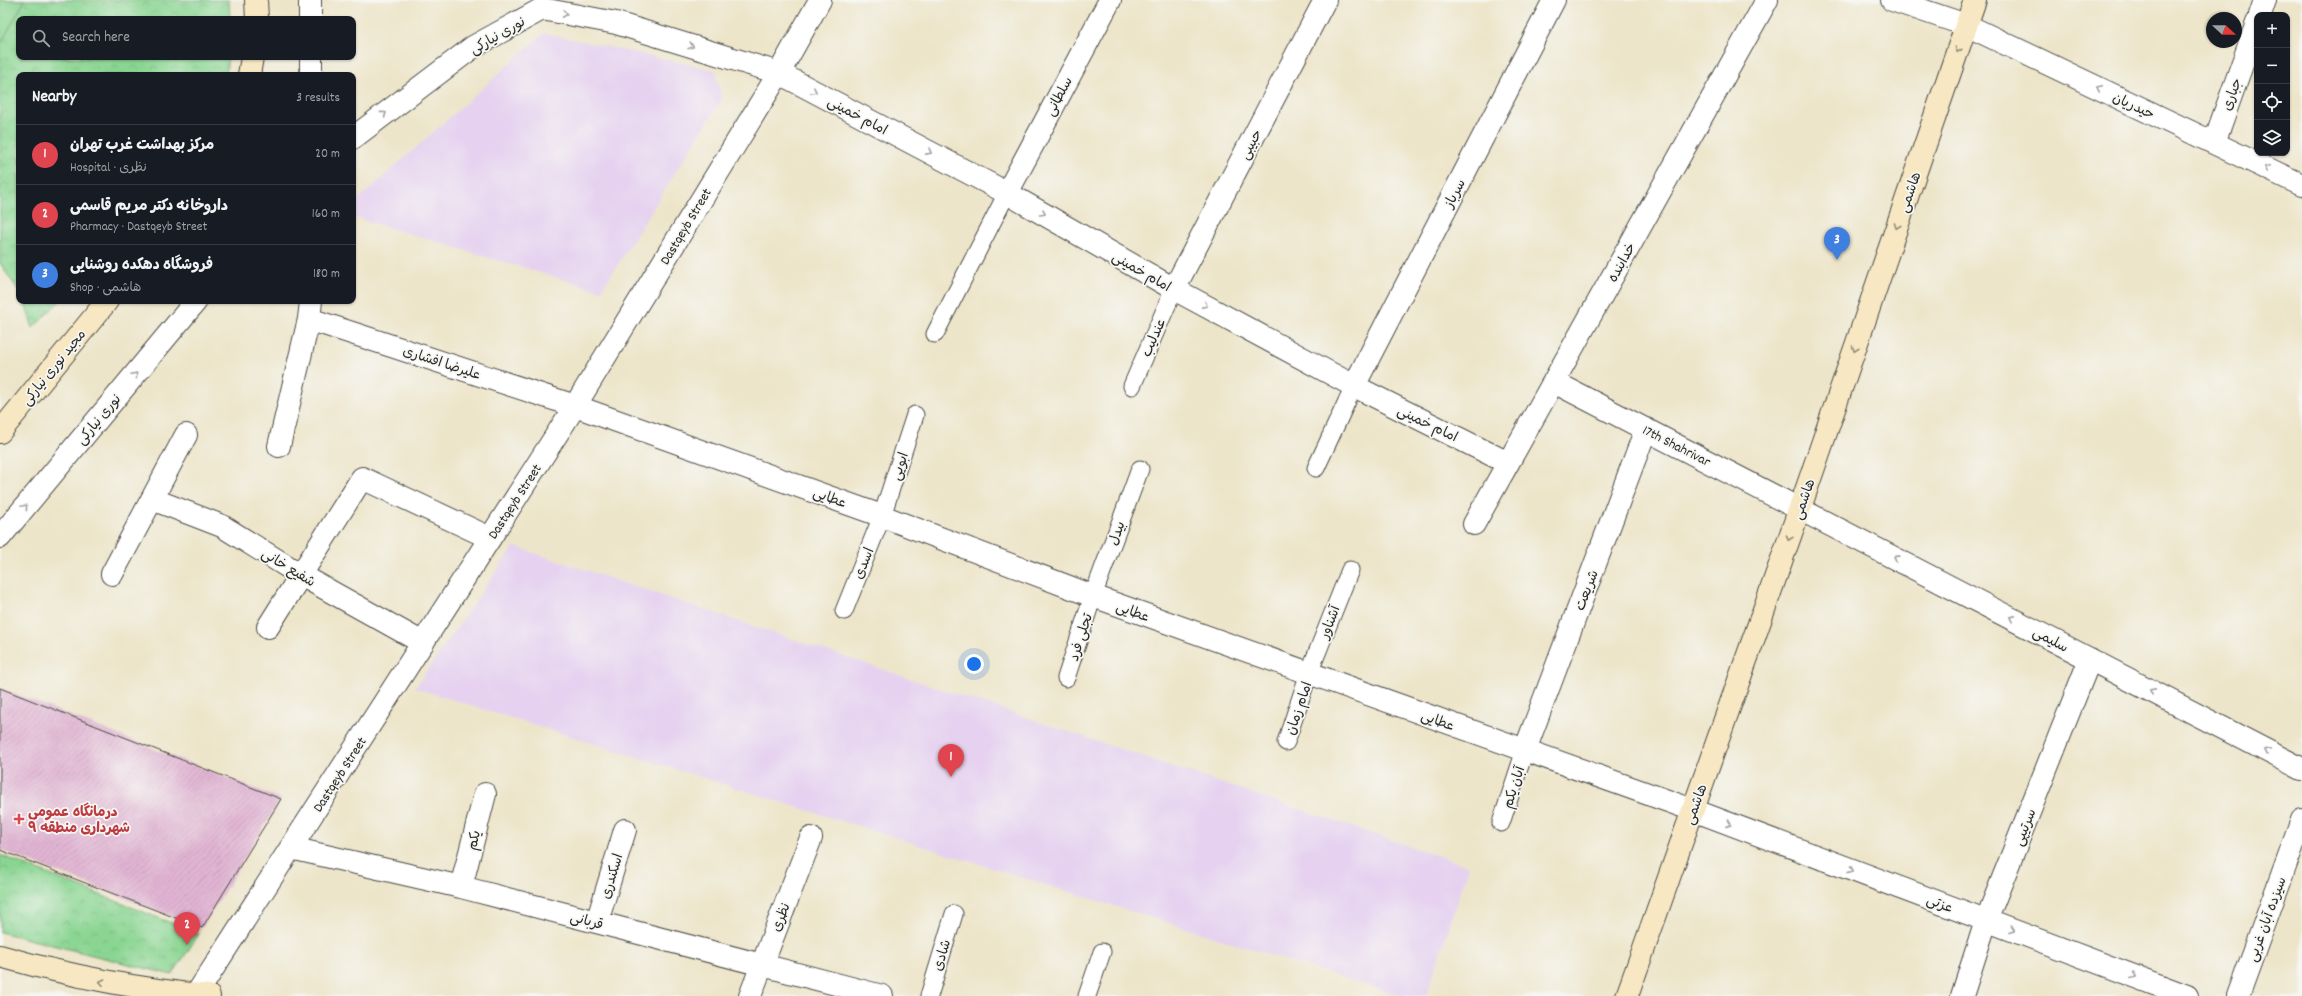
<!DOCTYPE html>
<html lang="en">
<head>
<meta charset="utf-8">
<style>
	:root { --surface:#171b24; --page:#242831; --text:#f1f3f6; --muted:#9ea1a6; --line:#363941; --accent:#c8321e }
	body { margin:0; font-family:Dekko,"Playpen Sans Arabic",sans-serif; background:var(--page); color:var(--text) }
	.controls { position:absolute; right:12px; top:12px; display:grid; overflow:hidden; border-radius:8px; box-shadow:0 1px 3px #0004 }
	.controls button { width:36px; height:36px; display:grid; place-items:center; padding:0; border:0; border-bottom:1px solid var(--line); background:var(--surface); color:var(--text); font:20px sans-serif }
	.compass { position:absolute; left:2206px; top:12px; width:36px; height:36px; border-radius:50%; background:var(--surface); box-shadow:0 1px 3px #0004; rotate:112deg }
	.you { position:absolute; left:974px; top:664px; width:14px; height:14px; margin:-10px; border:3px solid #fff; border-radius:50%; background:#1a73e8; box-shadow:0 0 0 6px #1a73e833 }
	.badge { display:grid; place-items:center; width:26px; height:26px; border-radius:50%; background:var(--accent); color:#fff; font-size:13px; font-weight:700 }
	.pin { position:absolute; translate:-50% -33px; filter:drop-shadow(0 1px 2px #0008) }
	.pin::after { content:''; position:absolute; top:21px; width:14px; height:12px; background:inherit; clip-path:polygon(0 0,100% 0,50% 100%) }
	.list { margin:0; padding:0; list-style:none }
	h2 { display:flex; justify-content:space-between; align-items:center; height:52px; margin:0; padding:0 16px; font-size:17px }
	h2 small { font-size:13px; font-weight:400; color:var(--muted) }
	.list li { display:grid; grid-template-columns:26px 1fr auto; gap:12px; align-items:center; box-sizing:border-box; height:60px; padding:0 16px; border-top:1px solid var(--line) }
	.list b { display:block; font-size:15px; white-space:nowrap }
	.list p { margin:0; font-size:13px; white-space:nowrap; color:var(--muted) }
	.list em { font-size:13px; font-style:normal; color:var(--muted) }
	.icon { flex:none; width:22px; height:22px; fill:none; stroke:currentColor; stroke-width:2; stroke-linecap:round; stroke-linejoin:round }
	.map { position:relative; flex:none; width:2302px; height:996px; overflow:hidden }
	.search { position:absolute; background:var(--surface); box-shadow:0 1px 3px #0004; left:16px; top:16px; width:340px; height:44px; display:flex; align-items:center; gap:10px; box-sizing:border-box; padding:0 14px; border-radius:8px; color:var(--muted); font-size:15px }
	.panel { position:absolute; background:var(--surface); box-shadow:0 1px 3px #0004; left:16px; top:72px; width:340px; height:232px; border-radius:8px }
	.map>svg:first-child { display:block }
	.built { fill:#e6d2f0 }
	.park { fill:url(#park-crowns); stroke:#5a805e }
	.garden { fill:#8ad592; stroke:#5a805e }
	.building { fill:url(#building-hatch) }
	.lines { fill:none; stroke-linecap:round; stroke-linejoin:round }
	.service-casing { stroke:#484743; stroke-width:19 }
	.minor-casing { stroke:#484743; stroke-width:24 }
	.tertiary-casing { stroke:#484743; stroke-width:24 }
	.secondary-casing { stroke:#484743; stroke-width:24 }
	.service { stroke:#fff; stroke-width:17 }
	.minor { stroke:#fff; stroke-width:22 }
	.tertiary { stroke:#fff; stroke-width:22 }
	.secondary { stroke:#f7e8c3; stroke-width:22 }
	.oneway { stroke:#a0a0a0 }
	.oneway2 { stroke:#918a77 }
	.health-dot { fill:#e0444e; stroke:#f6f6f2; stroke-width:1.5 }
	.labels { text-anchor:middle; stroke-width:3.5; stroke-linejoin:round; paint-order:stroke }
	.street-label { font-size:14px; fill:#2b2b2b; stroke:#f6f6f2 }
	.health-label { font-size:14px; font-weight:bold; fill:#be3a42; stroke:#f6f6f2; text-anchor:start }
</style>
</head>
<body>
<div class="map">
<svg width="2302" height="996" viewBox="0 0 2302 996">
	<defs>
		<pattern id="park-crowns" width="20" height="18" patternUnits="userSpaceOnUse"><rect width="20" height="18" fill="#8ad592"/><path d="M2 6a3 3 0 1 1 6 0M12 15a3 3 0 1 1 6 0" fill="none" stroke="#77b77e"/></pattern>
		<pattern id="building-hatch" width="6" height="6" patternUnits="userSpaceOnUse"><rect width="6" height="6" fill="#e1b4d3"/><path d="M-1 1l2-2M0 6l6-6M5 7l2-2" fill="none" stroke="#c19bb5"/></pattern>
	</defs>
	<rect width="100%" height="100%" fill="#f6f6f2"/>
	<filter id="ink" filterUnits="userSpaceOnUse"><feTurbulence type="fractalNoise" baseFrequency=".025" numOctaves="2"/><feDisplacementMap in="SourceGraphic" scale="8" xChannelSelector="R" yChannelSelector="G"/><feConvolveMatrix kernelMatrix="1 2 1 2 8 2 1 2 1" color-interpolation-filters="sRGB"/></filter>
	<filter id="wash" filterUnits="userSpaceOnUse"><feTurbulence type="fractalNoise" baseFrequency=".012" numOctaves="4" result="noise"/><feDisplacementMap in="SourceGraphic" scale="16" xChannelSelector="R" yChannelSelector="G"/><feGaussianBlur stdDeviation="0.9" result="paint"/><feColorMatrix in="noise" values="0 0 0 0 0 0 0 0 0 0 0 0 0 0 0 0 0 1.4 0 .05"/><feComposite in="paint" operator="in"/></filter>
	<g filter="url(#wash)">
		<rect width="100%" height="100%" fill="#ede5c9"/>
		<!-- built -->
		<path class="built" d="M544,33L715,70L722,99L601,291L353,217V204Z
			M514,546L1469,866L1426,996H1402L415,688Z"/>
		<!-- park -->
		<path class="park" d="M0,0H229L230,19H19V57H228L226,75H19V292L0,263Z
			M24,301H60L33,328Z
			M0,855L199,934L172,975L0,932Z"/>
		<!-- garden -->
		<path class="garden" d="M0,0H25L0,45Z"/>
		<g id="blocks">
			<!-- building -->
			<path class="building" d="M0,688L281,799L202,928L0,850Z"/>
		</g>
	</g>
	<g filter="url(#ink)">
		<use href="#blocks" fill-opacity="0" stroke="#484743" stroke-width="1"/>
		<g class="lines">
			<!-- service casing -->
			<g class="service-casing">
				<path id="service" d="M935,334L1007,193
					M1132,386L1174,289
					M1316,468L1354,386
					M844,611L882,516L915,415
					M1066,678L1093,596L1140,469
					M1286,742L1309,673L1350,570
					M1501,823L1525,750
					M929,996L954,914
					M1087,996L1102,952"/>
			</g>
			<!-- minor casing -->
			<g class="minor-casing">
				<path id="minor" d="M310,0V19
					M1892,0L1966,25L2302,185
					M2260,15L2265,0
					M311,57V75
					M353,138L473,47L542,9L616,23L779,73L1007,193L1174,289L1354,386L1508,463
					M2214,143L2257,23
					M1007,193L1110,0
					M1174,289L1325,0
					M309,319L575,406L882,516L1093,596L1693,810L2187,996
					M1554,382L2302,769
					M1354,386L1554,0
					M279,446L309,319L311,301
					M152,499L222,526L301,575L423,643
					M1474,524L1767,0
					M0,537L196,301
					M112,574L186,435
					M268,627L362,478L490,538
					M1525,750L1646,429
					M291,848L461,887L882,996
					M461,887L485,794
					M597,922L625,830
					M750,996L811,838
					M1962,996L1986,921L2090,659
					M2238,996L2302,820"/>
			</g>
			<!-- tertiary casing -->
			<g class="tertiary-casing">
				<path id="tertiary" d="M196,995L575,406L779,73L820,0"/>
			</g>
			<!-- secondary casing -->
			<g class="secondary-casing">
				<path id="secondary" d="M256,0L257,19
					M249,75L252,57
					M0,432L107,301
					M0,956C69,976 137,989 209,996
					M1627,996L1800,508L1975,0"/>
			</g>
			<!-- service -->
			<use href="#service" class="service"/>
			<!-- minor -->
			<use href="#minor" class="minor"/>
			<!-- tertiary -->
			<use href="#tertiary" class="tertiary"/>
			<!-- secondary -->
			<use href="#secondary" class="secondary"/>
		</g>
		<!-- one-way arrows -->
		<defs><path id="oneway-chevron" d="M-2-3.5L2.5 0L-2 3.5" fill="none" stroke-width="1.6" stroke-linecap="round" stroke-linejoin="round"/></defs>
		<g class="oneway">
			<use href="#oneway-chevron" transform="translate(565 14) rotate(10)"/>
			<use href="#oneway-chevron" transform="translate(691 46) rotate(17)"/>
			<use href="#oneway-chevron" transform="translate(2099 88) rotate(-155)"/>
			<use href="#oneway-chevron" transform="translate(814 91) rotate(28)"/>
			<use href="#oneway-chevron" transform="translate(384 114) rotate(-37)"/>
			<use href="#oneway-chevron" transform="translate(929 152) rotate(28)"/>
			<use href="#oneway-chevron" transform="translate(2267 168) rotate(-154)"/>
			<use href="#oneway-chevron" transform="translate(1043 213) rotate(30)"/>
			<use href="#oneway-chevron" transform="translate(1205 305) rotate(28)"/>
			<use href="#oneway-chevron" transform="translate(135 375) rotate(-50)"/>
			<use href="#oneway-chevron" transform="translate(25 507) rotate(-50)"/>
			<use href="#oneway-chevron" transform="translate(1896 558) rotate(-152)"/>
			<use href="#oneway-chevron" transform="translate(2012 618) rotate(-152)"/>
			<use href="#oneway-chevron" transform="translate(2152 691) rotate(-153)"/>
			<use href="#oneway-chevron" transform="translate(2267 751) rotate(-153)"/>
			<use href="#oneway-chevron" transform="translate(1729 824) rotate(21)"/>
			<use href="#oneway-chevron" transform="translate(1851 870) rotate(21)"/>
			<use href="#oneway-chevron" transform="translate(2012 930) rotate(21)"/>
			<use href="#oneway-chevron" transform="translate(2134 976) rotate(21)"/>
		</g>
		<g class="oneway2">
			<use href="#oneway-chevron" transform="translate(1958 50) rotate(109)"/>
			<use href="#oneway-chevron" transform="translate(1897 226) rotate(109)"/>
			<use href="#oneway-chevron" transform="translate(1855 349) rotate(109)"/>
			<use href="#oneway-chevron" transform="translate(1789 538) rotate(109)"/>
			<use href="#oneway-chevron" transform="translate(102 982) rotate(-169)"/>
		</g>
	</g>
	<!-- markers -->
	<path class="health-dot" d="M17 813h4v4h4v4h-4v4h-4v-4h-4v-4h4z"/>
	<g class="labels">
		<!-- street labels -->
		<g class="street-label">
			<text transform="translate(497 35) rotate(-30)" y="5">نوری نیارکی</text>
			<text transform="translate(2231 94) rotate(-70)" y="5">جباری</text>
			<text transform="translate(1058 96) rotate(-62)" y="5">سلطانی</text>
			<text transform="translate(2134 105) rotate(25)" y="5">حیدریان</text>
			<text transform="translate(858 115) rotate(28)" y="5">امام خمینی</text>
			<text transform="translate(1250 144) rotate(-62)" y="5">حبیبی</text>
			<text transform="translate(1909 192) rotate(-71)" y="5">هاشمی</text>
			<text transform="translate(1454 193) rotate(-63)" y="5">سرباز</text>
			<text transform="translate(685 226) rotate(-59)" y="5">Dastqeyb Street</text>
			<text transform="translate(1621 262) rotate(-61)" y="5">خدابنده</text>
			<text transform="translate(1142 271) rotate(30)" y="5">امام خمینی</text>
			<text transform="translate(1153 337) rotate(-66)" y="5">عندلیب</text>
			<text transform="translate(442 362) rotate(18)" y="5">علیرضا افشاری</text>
			<text transform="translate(53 367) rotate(-51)" y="5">مجید نوری نیارکی</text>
			<text transform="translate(98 419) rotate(-50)" y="5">نوری نیارکی</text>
			<text transform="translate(1428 423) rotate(26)" y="5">امام خمینی</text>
			<text transform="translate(1677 445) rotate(27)" y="5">17th Shahrivar</text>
			<text transform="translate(899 466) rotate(-72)" y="5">ابویی</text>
			<text transform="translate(830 497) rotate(20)" y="5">عطایی</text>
			<text transform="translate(1803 499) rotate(-71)" y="5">هاشمی</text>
			<text transform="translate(514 501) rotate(-57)" y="5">Dastqeyb Street</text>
			<text transform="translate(1116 533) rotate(-70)" y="5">بیدل</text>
			<text transform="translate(863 563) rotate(-68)" y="5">اسدی</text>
			<text transform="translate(289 567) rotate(31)" y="5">شفیع خانی</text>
			<text transform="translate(1586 590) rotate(-69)" y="5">شریعت</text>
			<text transform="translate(1133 611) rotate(20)" y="5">عطایی</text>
			<text transform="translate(1329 622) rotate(-69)" y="5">آشناور</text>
			<text transform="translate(1080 637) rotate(-72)" y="5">تجلی فرد</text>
			<text transform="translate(2051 639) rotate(28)" y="5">سلیمی</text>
			<text transform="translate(1298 708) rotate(-71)" y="5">امام زمان</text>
			<text transform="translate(1438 720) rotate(20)" y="5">عطایی</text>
			<text transform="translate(339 774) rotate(-57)" y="5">Dastqeyb Street</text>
			<text transform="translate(1513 787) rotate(-72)" y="5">آبان یکم</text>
			<text transform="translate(1695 804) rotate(-70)" y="5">هاشمی</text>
			<text transform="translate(2024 827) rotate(-68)" y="5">سرتیپی</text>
			<text transform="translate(473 840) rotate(-76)" y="5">یکم</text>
			<text transform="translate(611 876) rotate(-73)" y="5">اسکندری</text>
			<text transform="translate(1940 903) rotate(21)" y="5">عزتی</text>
			<text transform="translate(780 917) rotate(-69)" y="5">نظری</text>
			<text transform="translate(2266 919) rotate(-70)" y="5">سیزده آبان غربی</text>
			<text transform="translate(587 920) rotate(15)" y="5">قربانی</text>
			<text transform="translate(941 955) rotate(-73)" y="5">شادی</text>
		</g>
		<!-- health labels -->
		<g class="health-label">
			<text x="28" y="816">درمانگاه عمومی<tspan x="28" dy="16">شهرداری منطقه ۹</tspan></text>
		</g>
	</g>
</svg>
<div class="controls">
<button>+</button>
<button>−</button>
<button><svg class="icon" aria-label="locate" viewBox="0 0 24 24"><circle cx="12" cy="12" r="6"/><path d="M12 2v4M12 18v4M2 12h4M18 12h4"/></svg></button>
<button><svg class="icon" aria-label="layers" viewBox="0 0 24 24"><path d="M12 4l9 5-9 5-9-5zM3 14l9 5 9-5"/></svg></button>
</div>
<svg class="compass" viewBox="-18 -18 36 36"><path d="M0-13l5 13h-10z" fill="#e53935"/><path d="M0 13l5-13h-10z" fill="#9ea1a6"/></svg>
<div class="you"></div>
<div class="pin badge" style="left:951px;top:777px;background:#e0444e">1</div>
<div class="pin badge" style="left:187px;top:945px;background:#e0444e">2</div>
<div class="pin badge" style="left:1837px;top:260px;background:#3f7fe0">3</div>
<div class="search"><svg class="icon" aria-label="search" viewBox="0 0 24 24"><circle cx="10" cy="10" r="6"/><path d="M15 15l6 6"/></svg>Search here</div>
<section class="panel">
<h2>Nearby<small>3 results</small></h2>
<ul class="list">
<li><span class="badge" style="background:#e0444e">1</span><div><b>مرکز بهداشت غرب تهران</b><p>Hospital · نظری</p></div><em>20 m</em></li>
<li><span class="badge" style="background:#e0444e">2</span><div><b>داروخانه دکتر مریم قاسمی</b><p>Pharmacy · Dastqeyb Street</p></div><em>160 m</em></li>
<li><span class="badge" style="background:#3f7fe0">3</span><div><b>فروشگاه دهکده روشنایی</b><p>Shop · هاشمی</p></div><em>180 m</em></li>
</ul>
</section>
</div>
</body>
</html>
